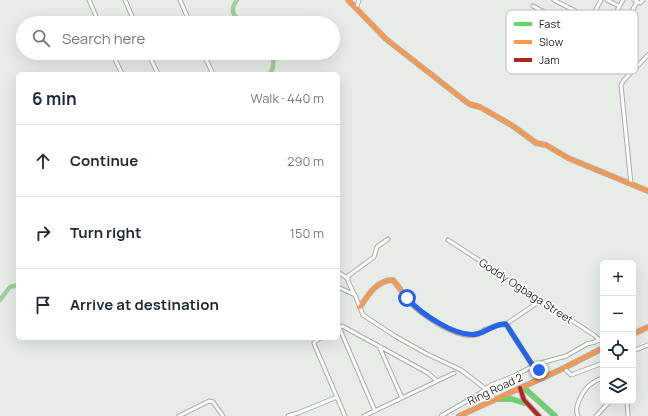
<!DOCTYPE html>
<html lang="en">
<head>
<meta charset="utf-8">
<style>
	:root { --surface:#fff; --page:#f6f6f7; --text:#1f2937; --muted:#747a83; --line:#e0e1e3 }
	body { margin:0; font-family:Manrope,sans-serif; background:var(--page); color:var(--text) }
	.controls { position:absolute; right:12px; bottom:12px; display:grid; overflow:hidden; border-radius:6px; box-shadow:0 4px 16px #0002 }
	.controls button { width:36px; height:36px; display:grid; place-items:center; padding:0; border:0; border-bottom:1px solid var(--line); background:var(--surface); color:var(--text); font:20px sans-serif }
	.stop { position:absolute; width:12px; height:12px; margin:-9px; border:3px solid #2563eb; border-radius:50%; background:#fff }
	.stop.end { background:#2563eb; border-color:#fff; box-shadow:0 1px 4px #0008 }
	.list { margin:0; padding:0; list-style:none }
	h2 { display:flex; justify-content:space-between; align-items:center; height:52px; margin:0; padding:0 16px; font-size:17px }
	h2 small { font-size:13px; font-weight:400; color:var(--muted) }
	.list li { display:grid; grid-template-columns:26px 1fr auto; gap:12px; align-items:center; box-sizing:border-box; height:72px; padding:0 16px; border-top:1px solid var(--line) }
	.list b { display:block; font-size:15px; white-space:nowrap }
	.list em { font-size:13px; font-style:normal; color:var(--muted) }
	.icon { flex:none; width:22px; height:22px; fill:none; stroke:currentColor; stroke-width:2; stroke-linecap:round; stroke-linejoin:round }
	.map { position:relative; flex:none; width:648px; height:416px; overflow:hidden }
	.search { position:absolute; background:var(--surface); box-shadow:0 4px 16px #0002; left:16px; top:16px; width:324px; height:44px; display:flex; align-items:center; gap:10px; box-sizing:border-box; padding:0 14px; border-radius:22px; color:var(--muted); font-size:15px }
	.panel { position:absolute; background:var(--surface); box-shadow:0 4px 16px #0002; left:16px; top:72px; width:324px; height:268px; border-radius:6px }
	.map>svg:first-child { display:block }
	.lines { fill:none; stroke-linecap:round; stroke-linejoin:round }
	.river { stroke:#a3cd9e; stroke-width:4.5 }
	.street-casing { stroke:#aaaeaa; stroke-width:5 }
	.fast-casing { stroke:#aaaeaa; stroke-width:6 }
	.slow-casing { stroke:#aaaeaa; stroke-width:6 }
	.jam-casing { stroke:#aaaeaa; stroke-width:6 }
	.street { stroke:#fbfcfb; stroke-width:3 }
	.fast { stroke:#63d668; stroke-width:4 }
	.slow { stroke:#ff974d; stroke-width:4 }
	.jam { stroke:#b3261e; stroke-width:4 }
	.route { stroke:#2563eb; stroke-width:5 }
	.labels { text-anchor:middle; stroke-width:3; stroke-linejoin:round; paint-order:stroke }
	.street-label { font-size:11px; fill:#1f221f; stroke:#fff }
	.key { fill:#fff; stroke:#bcbdbc; stroke-width:1 }
	.key-label { font-size:11px; fill:#1f221f }
</style>
</head>
<body>
<div class="map">
<svg width="648" height="416" viewBox="0 0 648 416">
	<rect width="100%" height="100%" fill="#e7ece7"/>
	<g class="lines">
		<!-- river -->
		<path class="river" d="M237,0C228,12 235,19 247,23
			M270,74L273,67L274,53
			M0,300L10,287L18,285"/>
		<!-- street casing -->
		<g class="street-casing">
			<path id="street" d="M89,0L99,23
				M125,0L135,23
				M180,0L190,23
				M554,0L606,27L609,25L623,0
				M607,0L619,6
				M634,0L640,3L643,0
				M533,6L599,41L609,44L618,36L637,2
				M356,9L359,0
				M591,19L601,0
				M120,23L132,17
				M112,53L122,74
				M148,53L158,74
				M203,53L213,74
				M631,184L621,85L624,80L648,55
				M448,240L594,335L603,343
				M338,272L347,278
				M338,287L355,295L363,315L395,336L427,354L461,370L487,390L494,399
				M354,294L348,281V276L374,257L377,247L388,239
				M506,324L540,301
				M339,327L375,411
				M338,328L342,326L344,327L428,373L437,381
				M320,338L316,341L314,343L315,346L345,416
				M379,346L402,398
				M633,351L648,345
				M537,364L566,356L587,344L595,342L599,339
				M633,366V370
				M564,368L571,375L603,363
				M627,401L628,416
				M179,416L209,401L213,402L223,416
				M288,416L298,413L337,397
				M364,416L454,373
				M441,416L479,394L491,385L514,376L537,364L541,377
				M578,416C573,407 584,389 591,384C595,381 599,379 603,378
				M596,416C602,411 605,404 612,401"/>
		</g>
		<!-- fast casing -->
		<g class="fast-casing">
			<path id="fast" d="M485,330L498,325L506,324L533,366
				M523,387L555,416
				M497,399H512L524,403"/>
		</g>
		<!-- slow casing -->
		<g class="slow-casing">
			<path id="slow" d="M348,0L386,39L469,104L480,107L513,126L536,143L546,145L568,158L648,191
				M360,307C368,295 377,280 393,280C399,287 404,295 410,302C422,315 453,335 470,335C475,335 481,333 485,330
				M633,334L648,327
				M459,416L564,368L603,348"/>
		</g>
		<!-- jam casing -->
		<g class="jam-casing">
			<path id="jam" d="M520,388L524,400L539,416"/>
		</g>
		<!-- street -->
		<use href="#street" class="street"/>
		<!-- fast -->
		<use href="#fast" class="fast"/>
		<!-- slow -->
		<use href="#slow" class="slow"/>
		<!-- jam -->
		<use href="#jam" class="jam"/>
	</g>
	<g class="lines">
		<!-- route -->
		<path class="route" d="M407,298C420,313 456,338 477,334C487,332 496,323 506,324L533,366L537,364L539,370"/>
	</g>
	<g class="labels">
		<!-- street labels -->
		<g class="street-label">
			<text transform="translate(526 291) rotate(33)" y="4">Goddy Ogbaga Street</text>
			<text transform="translate(495 389) rotate(-25)" y="4">Ring Road 2</text>
		</g>
	</g>
	<!-- legend -->
	<rect x="506" y="10" width="132" height="64" rx="6" class="key"/>
	<rect x="514" y="22" width="18" height="4" fill="#63d668"/>
	<rect x="514" y="40" width="18" height="4" fill="#ff974d"/>
	<rect x="514" y="58" width="18" height="4" fill="#b3261e"/>
	<g class="key-label">
		<text x="539" y="28">Fast</text>
		<text x="539" y="46">Slow</text>
		<text x="539" y="64">Jam</text>
	</g>
</svg>
<div class="controls">
<button>+</button>
<button>−</button>
<button><svg class="icon" aria-label="locate" viewBox="0 0 24 24"><circle cx="12" cy="12" r="6"/><path d="M12 2v4M12 18v4M2 12h4M18 12h4"/></svg></button>
<button><svg class="icon" aria-label="layers" viewBox="0 0 24 24"><path d="M12 4l9 5-9 5-9-5zM3 14l9 5 9-5"/></svg></button>
</div>
<div class="stop" style="left:407px;top:298px"></div>
<div class="stop end" style="left:539px;top:370px"></div>
<div class="search"><svg class="icon" aria-label="search" viewBox="0 0 24 24"><circle cx="10" cy="10" r="6"/><path d="M15 15l6 6"/></svg>Search here</div>
<section class="panel">
<h2>6 min<small>Walk · 440 m</small></h2>
<ul class="list">
<li><svg class="icon" aria-label="ahead" viewBox="0 0 24 24"><path d="M12 20V5M6 11l6-6 6 6"/></svg><div><b>Continue</b></div><em>290 m</em></li>
<li><svg class="icon" aria-label="right" viewBox="0 0 24 24"><path d="M7 20v-9h11M14 6l5 5-5 5"/></svg><div><b>Turn right</b></div><em>150 m</em></li>
<li><svg class="icon" aria-label="arrive" viewBox="0 0 24 24"><path d="M6 21V4h12l-3 4 3 4H6"/></svg><div><b>Arrive at destination</b></div></li>
</ul>
</section>
</div>
</body>
</html>
